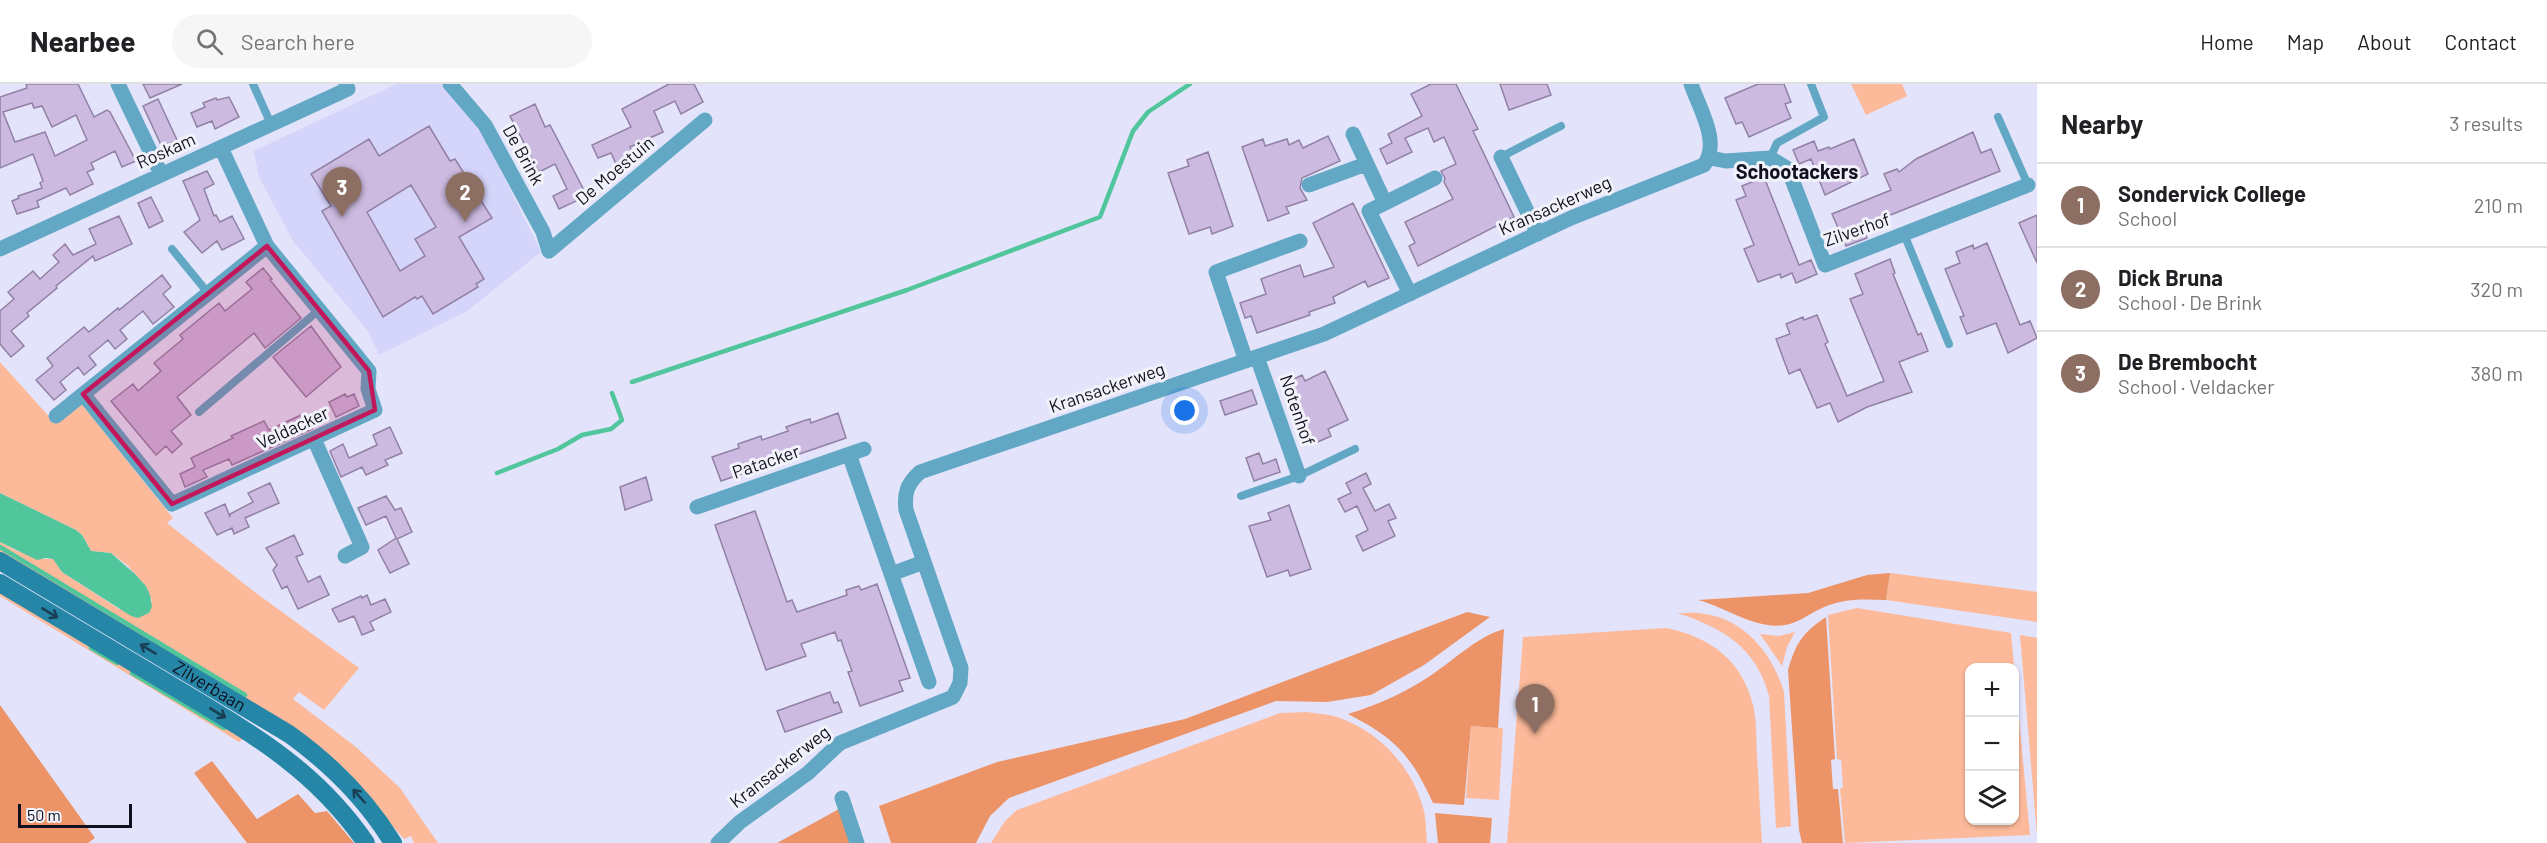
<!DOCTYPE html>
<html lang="en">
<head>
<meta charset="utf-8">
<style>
	:root { --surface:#fff; --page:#f6f6f6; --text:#202124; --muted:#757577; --line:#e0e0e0; --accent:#2563eb }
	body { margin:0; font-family:Barlow,sans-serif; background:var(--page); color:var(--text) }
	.controls { position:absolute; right:18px; bottom:18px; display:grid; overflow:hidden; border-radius:12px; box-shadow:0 2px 4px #0004 }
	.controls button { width:54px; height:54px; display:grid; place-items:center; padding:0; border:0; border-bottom:2px solid var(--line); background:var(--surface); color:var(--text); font:30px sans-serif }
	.scale { position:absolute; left:18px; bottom:15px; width:114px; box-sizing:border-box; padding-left:6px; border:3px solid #11101e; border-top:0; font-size:16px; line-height:21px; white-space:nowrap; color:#11101e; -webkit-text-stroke:4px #f2f2fa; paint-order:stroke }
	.you { position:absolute; left:1185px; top:327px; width:21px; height:21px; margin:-15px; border:4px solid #fff; border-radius:50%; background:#1a73e8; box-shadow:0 0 0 9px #1a73e833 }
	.badge { display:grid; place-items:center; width:39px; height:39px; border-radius:50%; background:var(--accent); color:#fff; font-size:20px; font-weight:700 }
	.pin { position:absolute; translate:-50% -50px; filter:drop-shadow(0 2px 3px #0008) }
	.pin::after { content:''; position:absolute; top:32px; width:21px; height:18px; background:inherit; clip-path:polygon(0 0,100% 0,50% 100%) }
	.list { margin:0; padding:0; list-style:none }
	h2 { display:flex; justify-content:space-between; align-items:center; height:78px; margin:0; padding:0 24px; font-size:26px }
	h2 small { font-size:20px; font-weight:400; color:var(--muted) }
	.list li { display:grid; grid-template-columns:39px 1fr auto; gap:18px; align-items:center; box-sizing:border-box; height:84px; padding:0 24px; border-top:2px solid var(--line) }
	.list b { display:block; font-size:22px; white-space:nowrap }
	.list p { margin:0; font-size:20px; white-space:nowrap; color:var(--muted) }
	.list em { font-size:20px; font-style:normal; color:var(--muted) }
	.icon { flex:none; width:33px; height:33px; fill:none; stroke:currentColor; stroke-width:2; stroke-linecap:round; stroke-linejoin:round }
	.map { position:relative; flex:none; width:2037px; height:759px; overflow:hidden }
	header { display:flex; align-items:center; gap:36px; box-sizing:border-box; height:84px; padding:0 30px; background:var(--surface); border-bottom:2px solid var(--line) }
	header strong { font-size:28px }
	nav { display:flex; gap:33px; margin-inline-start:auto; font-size:21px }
	.search { width:420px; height:54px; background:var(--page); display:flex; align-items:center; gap:15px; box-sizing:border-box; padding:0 21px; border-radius:33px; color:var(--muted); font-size:22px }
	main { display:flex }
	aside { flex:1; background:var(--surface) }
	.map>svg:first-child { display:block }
	.built { fill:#d5d4fb }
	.green { fill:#fcba9a; fill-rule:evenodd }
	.forest { fill:#ec9468 }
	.water { fill:#51c69c }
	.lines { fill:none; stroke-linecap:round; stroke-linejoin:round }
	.stream { stroke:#51c69c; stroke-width:4.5 }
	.building { fill:#ccbae0; stroke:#9281a5; stroke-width:1.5; fill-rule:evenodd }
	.lane { stroke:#62a8c4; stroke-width:8 }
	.street { stroke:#62a8c4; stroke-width:15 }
	.secondary { stroke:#2686a7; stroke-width:18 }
	.oneway { stroke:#193f55 }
	.marked { fill:#c2185b; fill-opacity:0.2; stroke:#c2185b; stroke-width:4.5; stroke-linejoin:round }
	.labels { text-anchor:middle; stroke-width:6; stroke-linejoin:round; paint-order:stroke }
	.street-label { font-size:18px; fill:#11101e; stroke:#f2f2fa }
	.neighbourhood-label { font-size:20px; font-weight:bold; fill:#11101e; stroke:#f2f2fa }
</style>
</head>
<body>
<header>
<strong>Nearbee</strong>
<div class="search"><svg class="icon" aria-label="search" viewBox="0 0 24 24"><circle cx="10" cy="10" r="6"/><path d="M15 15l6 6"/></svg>Search here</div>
<nav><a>Home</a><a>Map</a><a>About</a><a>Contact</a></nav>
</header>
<main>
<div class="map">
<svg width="2037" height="759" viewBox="0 0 2037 759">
	<rect width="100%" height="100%" fill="#e3e3fb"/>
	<!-- built -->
	<path class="built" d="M396,0H443L479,41L541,168L467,227L379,271L368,247L293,157L259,93L254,67Z"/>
	<!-- green -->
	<path class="green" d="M1851,0H1902L1907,12L1866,31Z
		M0,278L54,338L80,318L173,434L167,439L252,506L359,584L324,626L299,608L293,615L356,663L400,704L438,759H414L411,752L404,755L339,683L0,471V458L17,467L42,475H54L62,488L119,525L152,517L146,502L127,481L111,469L91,467L82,451L76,446L0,409Z
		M1890,489L2037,508V538L1886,516Z
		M0,502L247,651L239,658L0,512Z
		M1857,524L2011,549L2030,751L1845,759L1840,705L1843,703L1841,676L1837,675L1828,531ZM1970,584H2014V736H1970Z
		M1677,529C1686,529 1696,528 1705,530C1746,536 1773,571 1784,608L1791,742L1776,744L1769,612C1756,563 1723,544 1677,529Z
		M1666,544C1710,553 1742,576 1753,621C1757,637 1756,655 1757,672C1759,701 1760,730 1762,759H1507L1523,553Z
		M1795,548L1787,563L1782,582L1760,550L1779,552Z
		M2020,551L2037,554V751Z
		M1308,628C1318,630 1330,630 1340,634C1381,649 1413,684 1424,727C1426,737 1426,749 1427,759H991L1005,737L1017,726L1280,629Z
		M1471,642L1503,644L1499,716L1466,714Z"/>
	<!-- forest -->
	<path class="forest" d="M1890,489L1886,516C1861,515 1841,514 1818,526C1807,531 1798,539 1785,541C1755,546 1726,523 1698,516L1808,509L1867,491Z
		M1467,528L1490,533L1424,581L1371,611L1327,618L1276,617L1009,714L990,732L976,759H891L879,722L997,678L1185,635Z
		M1826,533L1835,675L1831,676L1833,705H1838L1843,759H1802L1799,746L1788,586C1796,559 1802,549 1826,533Z
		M1504,545L1498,644L1471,642L1464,721L1433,719C1411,671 1395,654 1348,630C1377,621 1407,608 1433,590C1455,575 1477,553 1504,545Z
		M0,621L95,754L88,759H0Z
		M212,677L257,735L298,710L315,729L327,727L354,759H247L194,689Z
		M839,725L851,759H777Z
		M1435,729L1492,734L1490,759H1438Z"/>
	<!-- water -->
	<path class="water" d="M0,409L76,446L82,451L91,467L111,469L135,490L146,502L150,511L152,523L149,529L138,534L131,532L62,488L53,475L46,474L37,476L0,458Z"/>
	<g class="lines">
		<!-- stream -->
		<path class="stream" d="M632,298L907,206L1100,133L1133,47L1148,28L1190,0
			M497,389L558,365L582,351L611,345L622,336L612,309
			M0,463L245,611
			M91,564L117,579
			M132,589L224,644"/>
	</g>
	<!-- building -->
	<path class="building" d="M26,0H78L94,33L107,26L110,28L136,77L122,83L115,67L91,79L94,85L87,88L93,100L70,111L66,104L37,117L39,123L17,130L12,117L19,114L18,112L42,104L40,99L43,97L33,70L0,84V13L27,4ZM32,19L34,24L42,22L52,43L76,31L87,56L55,72L45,48L15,58L3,28Z
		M143,0H182L150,14Z
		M669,0H694L703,18L681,30L675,17L654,27L663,48L630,63L633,70L627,73L629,77L617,82L611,69L598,74L592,61L631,43L622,25Z
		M1431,0H1456L1478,45L1473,47L1514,133L1418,182L1409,162L1415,159L1405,138L1453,115L1444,98L1445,94L1441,87L1456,80L1444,53L1434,58L1428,44L1405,54L1412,68L1387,80L1380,65L1392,59L1388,50L1422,32L1411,10Z
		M1500,0H1547L1551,11L1509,26Z
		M1758,0H1784L1791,18L1785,20L1791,34L1749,53L1742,38L1736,40L1725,14Z
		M229,13L239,33L215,45L212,37L197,43L191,29L205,23L203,19L216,14L217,16Z
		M158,15L177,56L162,63L143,22Z
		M535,20L545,43L550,41L587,112L559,125L553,112L567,105L555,80L539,88L510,32Z
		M429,42L450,77L455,75L492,134L459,153L484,195L476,200L478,203L433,230L422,212L417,215L415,213L383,233L322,127L331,122L311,90L369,55L379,72ZM411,101L436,143L415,155L425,172L400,187L367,128Z
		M1973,48L1981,69L1991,65L2000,87L1873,138L1874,140L1863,144L1867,154L1846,162L1832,130L1891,106L1884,90L1897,85L1899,88L1916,75Z
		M1328,52L1340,77L1302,94L1300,104L1307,116L1286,123L1289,129L1268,137L1242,63L1263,55L1265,62L1287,55L1289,61L1299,56L1303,64Z
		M1854,55L1868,90L1825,111L1811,75L1799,80L1793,66L1814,57L1818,67L1829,63L1830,65Z
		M1208,68L1233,142L1212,150L1210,143L1189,150L1168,89L1189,82L1187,76Z
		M207,87L214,100L204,105L214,132L216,131L220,138L232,132L244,155L222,166L217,157L202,169L184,148L200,136L183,97Z
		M1764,93L1799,181L1811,176L1817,190L1796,199L1792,189L1781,194L1780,190L1758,198L1744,165L1754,161L1736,116L1746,112L1742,102Z
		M151,113L163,137L149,144L138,119Z
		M1353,119L1389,194L1368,203L1365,197L1333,213L1335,219L1309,228L1310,231L1257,249L1251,232L1245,234L1240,219L1266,210L1261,195L1300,181L1304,193L1334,183L1313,139Z
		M2037,131V179L2019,139Z
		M119,132L132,160L95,177L93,172L56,202L57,204L27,229L29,232L11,247L24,262L11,273L0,260V227L14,215L8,208L33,187L40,195L59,178L53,171L65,160L73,171L96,160L89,145Z
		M1987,159L2020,241L2030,237L2037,254L2008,269L1996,239L1967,250L1960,233L1964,232L1945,185L1960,179L1956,168L1973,161L1974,165Z
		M1890,175L1895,189L1893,190L1918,251L1921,249L1928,267L1899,278L1912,308L1867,323L1838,338L1830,319L1817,324L1800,285L1789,290L1776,255L1790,250L1786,240L1803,233L1804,236L1817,231L1828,258L1825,260L1847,312L1884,297L1850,215L1863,210L1855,190Z
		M263,184L272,195L270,196L301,234L265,264L254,249L177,313L191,331L171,347L182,360L172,369L166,362L156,371L111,317L133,300L138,307L161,287L154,279L183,255L180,251L219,219L225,227L252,205L246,198Z
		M162,191L171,203L163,210L174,223L153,240L143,227L120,246L127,255L115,265L108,256L89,272L96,281L84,291L78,283L60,298L66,306L54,316L36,296L53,282L47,274L84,243L89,248L118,224L119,226Z
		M311,242L341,283L306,313L273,273Z
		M1325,287L1348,336L1328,345L1331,352L1311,361L1282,301L1302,291L1305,297Z
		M1252,306L1257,320L1225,331L1220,317Z
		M345,310L347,313L354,310L359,322L336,333L329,318Z
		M305,329L312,345L232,381L229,375L203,386L207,393L185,403L180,390L195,383L191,374L233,354L231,352L264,337L269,346Z
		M838,329L846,354L721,397L712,373L739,364L738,360L761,352L762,356L788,347L786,343L803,337L810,335L811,339Z
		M390,343L402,369L385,376L388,381L366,391L362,383L341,393L330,367L343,360L349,374L377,361L373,351Z
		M1259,369L1263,380L1276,375L1280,388L1254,397L1246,374Z
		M1366,389L1371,400L1363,404L1375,427L1389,420L1396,434L1388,437L1395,452L1363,467L1356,452L1368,446L1357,422L1345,428L1338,415L1351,409L1346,399Z
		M646,393L652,416L625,426L620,403Z
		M270,399L279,419L245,434L249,443L234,450L232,444L217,451L205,429L225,420L230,433V430L253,418L248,409Z
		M386,412L395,426L401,424L412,448L397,455L409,480L390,489L378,466L396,454L386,432L366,441L358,424Z
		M1289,421L1311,485L1290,492L1288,486L1267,493L1249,442L1271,436L1268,429Z
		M755,427L787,518L792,516L797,528L847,511L846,506L859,502L861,506L877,500L910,594L899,597L903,607L860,622L848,588L852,587L845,568L841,556L838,557L835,548L801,560L806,572L766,586L715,441Z
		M294,451L303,470L296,473L308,498L320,492L329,511L298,525L287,502L282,505L273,486L277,481L266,464Z
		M367,511L371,521L385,515L391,528L370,538L374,546L362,551L354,532L339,538L332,525L361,512L362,514Z
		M830,608L834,619L838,618L842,628L785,648L777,627Z"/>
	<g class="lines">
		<!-- lane -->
		<path class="lane" d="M253,0L271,40
			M1998,33L2028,101
			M1501,73L1561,42
			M1770,74L1777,59L1824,33L1811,0
			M1904,150L1949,260
			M172,165L208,209
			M199,328L319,226
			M1241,412L1299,392L1355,365"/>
		<!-- street -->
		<path class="street" d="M118,0L161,90
			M450,0L485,41L543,148L549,167L705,36
			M1353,50L1385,119
			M1501,73L1538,150
			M1710,74L1726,77L1770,74L1788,85L1825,181L2028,101
			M1309,101L1366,80
			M0,165L348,5L346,0
			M1410,210L1369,127L1435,94
			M1257,273L1299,392
			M1246,277L1216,188L1300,157
			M83,310L172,420L375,326L368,305L369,287L267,162L221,64
			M56,332L267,162
			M314,355L362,463L345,472
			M849,370L929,598
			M697,423L864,365
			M891,490L924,478
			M842,714L857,759
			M718,759L740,738L808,689L840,659L953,613L960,599L961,584L906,426C904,409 907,400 920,388L1324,250L1571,134L1704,81C1721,58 1699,24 1691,0"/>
		<!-- secondary -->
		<g class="secondary">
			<path id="s1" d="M0,477L289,650C331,680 366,715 393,759"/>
			<path d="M0,499C56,533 113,566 169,600C247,647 313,682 366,759"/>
		</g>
	</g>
	<!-- one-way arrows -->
	<defs><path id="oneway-shaft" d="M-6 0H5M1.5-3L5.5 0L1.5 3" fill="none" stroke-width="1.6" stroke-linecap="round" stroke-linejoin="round" transform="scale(1.5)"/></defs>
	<g class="oneway">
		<use href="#oneway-shaft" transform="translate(50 529) rotate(31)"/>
		<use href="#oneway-shaft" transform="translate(148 565) rotate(-149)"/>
		<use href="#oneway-shaft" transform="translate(218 629) rotate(31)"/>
		<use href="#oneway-shaft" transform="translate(359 712) rotate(-132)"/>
	</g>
	<!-- marked area -->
	<path class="marked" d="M267,162L369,287L375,326L172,420L83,310Z"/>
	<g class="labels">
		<!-- street labels -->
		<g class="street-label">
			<text transform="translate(166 67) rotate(-24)" y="6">Roskam</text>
			<text transform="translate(523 71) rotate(61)" y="6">De Brink</text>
			<text transform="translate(615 87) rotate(-40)" y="6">De Moestuin</text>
			<text transform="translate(1555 122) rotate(-24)" y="6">Kransackerweg</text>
			<text transform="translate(1857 146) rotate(-19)" y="6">Zilverhof</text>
			<text transform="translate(1107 304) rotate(-19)" y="6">Kransackerweg</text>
			<text transform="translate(1297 326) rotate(71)" y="6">Notenhof</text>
			<text transform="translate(293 344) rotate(-25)" y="6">Veldacker</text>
			<text transform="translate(766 378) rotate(-19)" y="6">Patacker</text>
			<text dy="6" stroke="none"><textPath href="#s1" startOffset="244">Zilverbaan</textPath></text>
			<text transform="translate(780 683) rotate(-38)" y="6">Kransackerweg</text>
		</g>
		<!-- neighbourhood labels -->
		<g class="neighbourhood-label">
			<text x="1797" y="95">Schootackers</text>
		</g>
	</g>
</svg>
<div class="controls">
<button>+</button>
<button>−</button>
<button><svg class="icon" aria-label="layers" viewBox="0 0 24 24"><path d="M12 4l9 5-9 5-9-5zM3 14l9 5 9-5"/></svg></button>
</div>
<div class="scale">50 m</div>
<div class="you"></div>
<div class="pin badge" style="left:1535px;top:650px;background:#8d6e63">1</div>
<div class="pin badge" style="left:465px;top:138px;background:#8d6e63">2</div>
<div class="pin badge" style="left:342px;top:133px;background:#8d6e63">3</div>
</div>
<aside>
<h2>Nearby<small>3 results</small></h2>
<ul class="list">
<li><span class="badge" style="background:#8d6e63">1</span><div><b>Sondervick College</b><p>School</p></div><em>210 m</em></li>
<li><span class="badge" style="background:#8d6e63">2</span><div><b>Dick Bruna</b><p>School · De Brink</p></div><em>320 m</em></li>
<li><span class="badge" style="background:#8d6e63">3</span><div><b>De Brembocht</b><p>School · Veldacker</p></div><em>380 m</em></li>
</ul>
</aside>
</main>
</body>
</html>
